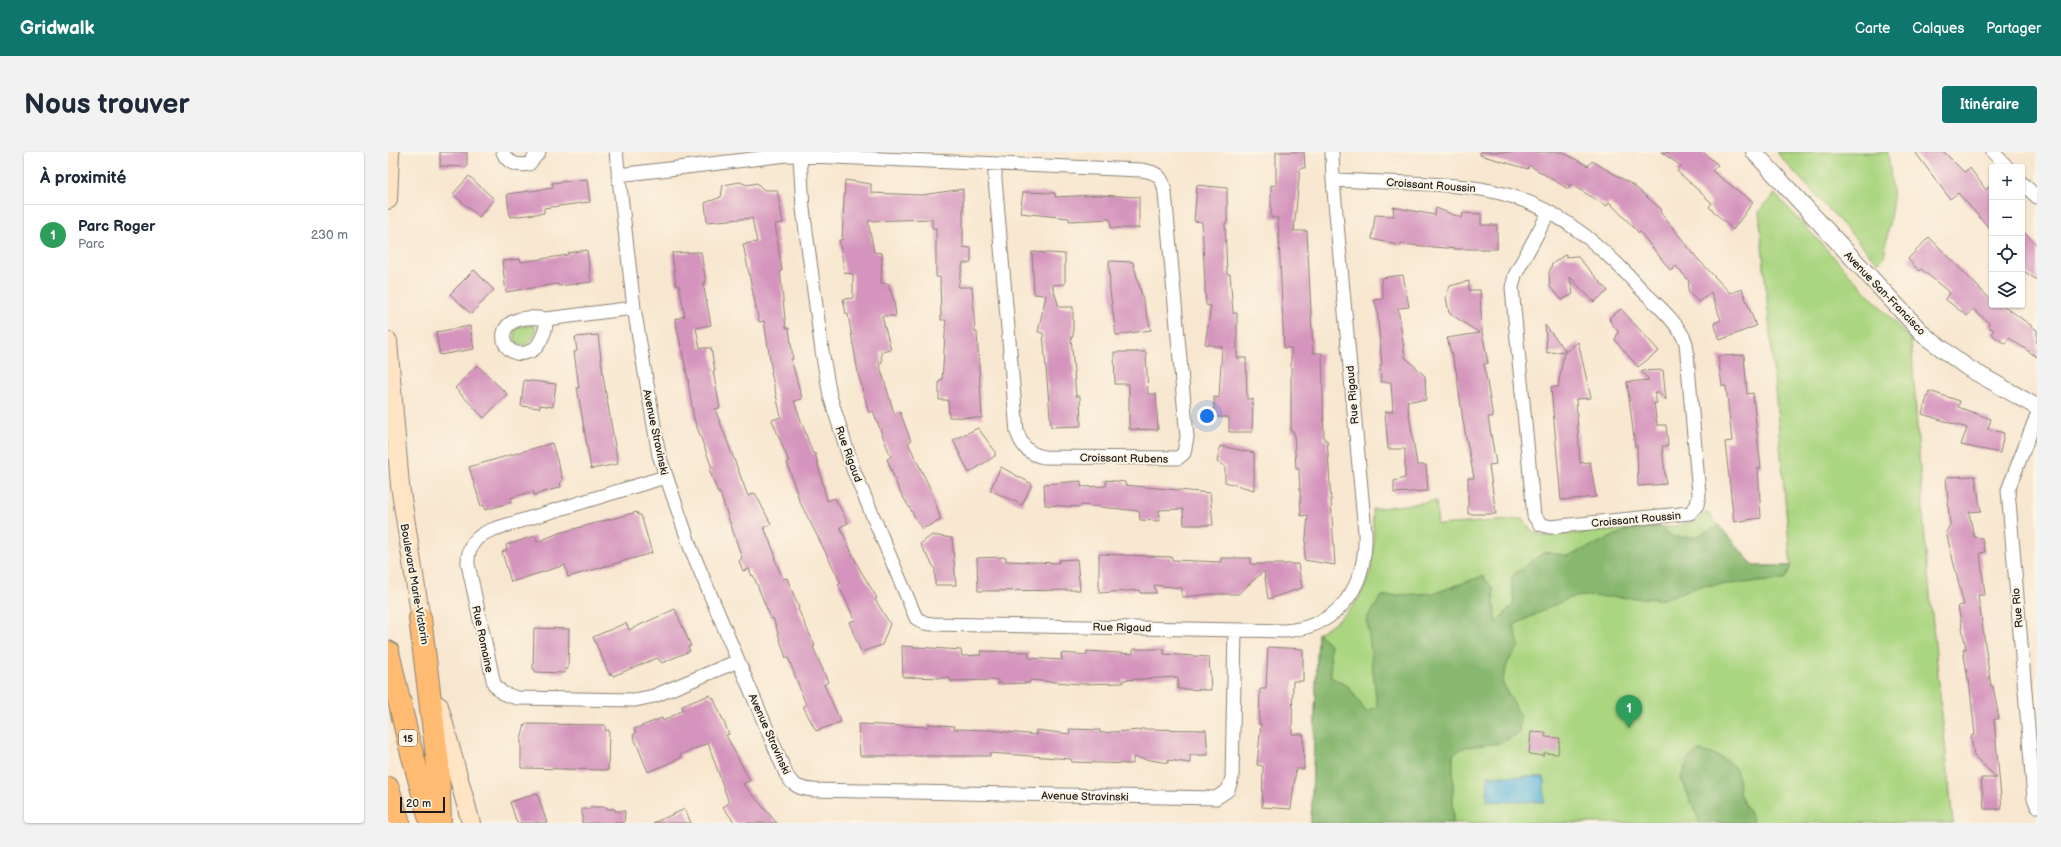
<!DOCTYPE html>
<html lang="fr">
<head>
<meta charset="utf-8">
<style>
	:root { --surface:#fff; --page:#f2f2f3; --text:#1f2937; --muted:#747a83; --line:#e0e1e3; --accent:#0f766e }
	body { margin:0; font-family:"Balsamiq Sans",sans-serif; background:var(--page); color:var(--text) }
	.controls { position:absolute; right:12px; top:12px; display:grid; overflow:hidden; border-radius:4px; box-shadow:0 1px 3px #0004 }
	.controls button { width:36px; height:36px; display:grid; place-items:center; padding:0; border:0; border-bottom:1px solid var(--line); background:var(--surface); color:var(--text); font:20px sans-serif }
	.scale { position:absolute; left:12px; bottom:10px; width:45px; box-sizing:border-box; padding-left:4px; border:2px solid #1c1c1c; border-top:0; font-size:11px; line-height:14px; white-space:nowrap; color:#1c1c1c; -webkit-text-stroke:3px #fcf5e5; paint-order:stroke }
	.you { position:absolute; left:819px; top:264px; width:14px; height:14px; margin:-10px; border:3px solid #fff; border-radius:50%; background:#1a73e8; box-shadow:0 0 0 6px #1a73e833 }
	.badge { display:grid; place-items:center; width:26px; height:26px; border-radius:50%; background:var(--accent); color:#fff; font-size:13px; font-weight:700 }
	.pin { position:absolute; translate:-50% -33px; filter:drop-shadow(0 1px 2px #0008) }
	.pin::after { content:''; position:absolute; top:21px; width:14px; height:12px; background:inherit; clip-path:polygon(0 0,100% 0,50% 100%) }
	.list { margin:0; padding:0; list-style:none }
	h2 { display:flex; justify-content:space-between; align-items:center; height:52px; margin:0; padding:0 16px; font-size:17px }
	h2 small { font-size:13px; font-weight:400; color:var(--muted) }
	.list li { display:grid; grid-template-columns:26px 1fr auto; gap:12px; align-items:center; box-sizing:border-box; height:60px; padding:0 16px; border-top:1px solid var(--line) }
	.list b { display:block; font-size:15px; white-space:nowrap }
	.list p { margin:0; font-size:13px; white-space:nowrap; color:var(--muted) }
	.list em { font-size:13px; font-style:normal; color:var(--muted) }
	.icon { flex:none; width:22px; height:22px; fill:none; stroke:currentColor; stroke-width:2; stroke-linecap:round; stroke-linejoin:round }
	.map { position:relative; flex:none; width:1649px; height:671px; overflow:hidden; border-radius:4px }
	header { display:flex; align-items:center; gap:24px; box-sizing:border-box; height:56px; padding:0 20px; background:var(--accent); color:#fff }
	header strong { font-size:19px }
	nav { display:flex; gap:22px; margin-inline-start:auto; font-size:14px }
	.intro { display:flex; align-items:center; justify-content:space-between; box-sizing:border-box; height:96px; padding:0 24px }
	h1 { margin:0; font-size:28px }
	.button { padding:10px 18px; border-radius:4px; background:var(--accent); color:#fff; font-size:14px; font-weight:700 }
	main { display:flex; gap:24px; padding:0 24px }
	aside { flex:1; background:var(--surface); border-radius:4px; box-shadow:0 1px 3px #0004 }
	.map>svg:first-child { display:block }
	.green { fill:#abd681; stroke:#64794e }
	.forest { fill:#88b76f; stroke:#526a46 }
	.water { fill:#5cb5da; stroke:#3c687b }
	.building { fill:#d594bd }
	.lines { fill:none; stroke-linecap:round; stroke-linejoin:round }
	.minor-casing { stroke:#8a8276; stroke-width:15 }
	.tertiary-casing { stroke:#8a8276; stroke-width:18 }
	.secondary-casing { stroke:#8a8276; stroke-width:20 }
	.motorway-casing { stroke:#8a8276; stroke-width:24 }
	.minor { stroke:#fff; stroke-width:13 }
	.tertiary { stroke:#fff; stroke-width:16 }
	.secondary { stroke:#ffe4c6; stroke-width:18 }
	.motorway { stroke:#febb71; stroke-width:22 }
	.labels { text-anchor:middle; stroke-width:4; stroke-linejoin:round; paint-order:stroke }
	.shield { fill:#fcf5e5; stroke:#5f5d58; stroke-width:1 }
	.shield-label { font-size:10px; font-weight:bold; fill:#1c1c1c }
	.street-label { font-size:11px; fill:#1c1c1c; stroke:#fcf5e5 }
</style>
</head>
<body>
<header>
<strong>Gridwalk</strong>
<nav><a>Carte</a><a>Calques</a><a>Partager</a></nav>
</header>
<div class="intro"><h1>Nous trouver</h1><a class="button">Itinéraire</a></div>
<main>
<aside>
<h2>À proximité<small></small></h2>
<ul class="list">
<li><span class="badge" style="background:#2e9e5b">1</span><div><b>Parc Roger</b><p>Parc</p></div><em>230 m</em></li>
</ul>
</aside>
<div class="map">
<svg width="1649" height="671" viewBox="0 0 1649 671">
	<rect width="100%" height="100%" fill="#fcf5e5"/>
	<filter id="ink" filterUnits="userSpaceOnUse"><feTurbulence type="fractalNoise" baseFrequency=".025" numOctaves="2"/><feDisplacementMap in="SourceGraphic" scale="8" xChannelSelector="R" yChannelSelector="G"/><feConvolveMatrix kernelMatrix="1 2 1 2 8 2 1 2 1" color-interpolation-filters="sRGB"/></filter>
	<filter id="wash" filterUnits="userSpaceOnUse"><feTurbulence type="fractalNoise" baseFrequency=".012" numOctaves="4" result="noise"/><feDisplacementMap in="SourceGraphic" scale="16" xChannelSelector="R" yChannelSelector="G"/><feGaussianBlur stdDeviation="0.9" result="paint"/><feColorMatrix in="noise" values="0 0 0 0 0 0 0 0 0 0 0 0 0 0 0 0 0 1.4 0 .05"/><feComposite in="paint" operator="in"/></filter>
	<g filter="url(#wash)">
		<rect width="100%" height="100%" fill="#f8e7d0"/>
		<!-- green -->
		<path class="green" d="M1388,0H1500L1505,47L1496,105L1490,111Z
			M1387,42L1523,188L1538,403L1565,671H923L930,481C984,451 989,415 984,357L1048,349L1050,373L1136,367L1142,378L1154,384L1287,374L1309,369L1319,360L1366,414H1403L1371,59Z
			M143,173L147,175C148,183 143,191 136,193L129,191L127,188V179L130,175Z"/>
		<!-- forest -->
		<path class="forest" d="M1271,374L1285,385H1307L1331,374L1366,414H1403L1397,428L1312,434L1275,447L1196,444L1181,446L1126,473L1131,494L1120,510L1114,530L1132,563L1131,581L1113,591L1077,595L1065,602V671H923L930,481L942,492L943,525L961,535L978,560L989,555L979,466L994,444L1047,441L1095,424L1105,437L1108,471L1126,451L1123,425L1156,400L1181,404L1239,378Z
			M1310,599C1323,601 1345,607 1349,621C1351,628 1350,636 1352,643C1356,653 1363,661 1366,671H1312L1293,626L1300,608Z"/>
		<!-- water -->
		<path class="water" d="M1100,624L1156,625V650L1099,649Z"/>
		<g id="blocks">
			<!-- building -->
			<path class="building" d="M52,0H79V15L52,14Z
				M888,0H916L917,16H912L906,79H919L925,201H934L936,288H939L941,317L947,413L916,408L920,363L913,364L911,317H908L906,280H903V196H896L890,66H883V33L888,34Z
				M1092,0H1174L1200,14L1204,9L1245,33L1274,58L1272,60L1309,106L1342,141L1354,137L1368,174L1332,188L1326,171L1333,168L1323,140L1311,150L1300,140L1301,129L1288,114L1283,119L1252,80L1251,81L1221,50L1219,54L1182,32L1180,37L1141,13L1140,17L1092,3Z
				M1273,0H1315L1330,13L1324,19L1365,50L1345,78L1321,55L1324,51L1289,19L1293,14Z
				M1527,0H1556L1576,20L1582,16L1598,38L1604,32V79L1570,41L1562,47Z
				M81,24L106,47L91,65L65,42Z
				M199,27L202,50L156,56V61L122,65L119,42L165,36L164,31Z
				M457,28L483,32V41L534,43L575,37V95L583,96V111H575L570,135H584L587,180H589L594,266L561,265L560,248H551V229H554L558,168H553L552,125H548V76H544V67L480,69L486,100L494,101L493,131L500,132L506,149L508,164H494L503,198L493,200L494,211H491L506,261L512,260L523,289L520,291L543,338L553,368L534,377L511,338L499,307L503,305L485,259L481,261L470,221L460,162H458L455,147L465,146V122L457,121L451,88H454Z
				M352,30L359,33L369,31L376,38H389L395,71L387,72L394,119H392L398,176H401L405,207H403L414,247L406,249L425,302L427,301L439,349L447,346L460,371L452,375L471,416L489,446L487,447L502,472L494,493L473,500L461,470L467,468L450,432L453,431L411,348L399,310H401L384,268L393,265L383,220H384L376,169L371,170L355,92L369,90L364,66L319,70L317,51L333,45L335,33Z
				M809,33L839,36V71H837L839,122H842L845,161H849V206H858L859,247H865L864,280H841V265H826V245L831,246L834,195L817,192L823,154L818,153L814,70L806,69Z
				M635,40L667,41V45L708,43L751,45V76H723L722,67L681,69V66L632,61Z
				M1005,55L1047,63L1048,56L1074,66L1075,61L1093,62V73H1109V97H1068L1013,92V94L984,87L987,63L1006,64Z
				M1634,78L1649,93V128L1634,118Z
				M1541,85L1604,149V153H1615L1649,178V205L1621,186L1617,192L1603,182L1606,178L1600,174L1601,171L1585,157L1579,164L1557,147L1562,141L1533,117L1531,119L1520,107Z
				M199,98L203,130L170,134V132L118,140L114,109L132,107L133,110L180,103V101Z
				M313,100L318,131H315L323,173L308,176L312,196H323L327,219H325L332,256L327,257L360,344L367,341L383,372L376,375L388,405H386L395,427L399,426L411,456L410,457L427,494L425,495L440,530L436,533L453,570L428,579L415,554L418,553L400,505L398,506L385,466L383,467L365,423L364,424L361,417L355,419L351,409L354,406L332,341H330L321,317L324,316L306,267L300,231H301L287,167L297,164L291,133H288L284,101Z
				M644,100L677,102V132L664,133L671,155H685V185H683L688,244H692L693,274L663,275L655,181L650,180L658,143L646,142Z
				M1178,102V105L1189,104L1220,139L1206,150L1182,125L1185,142L1174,148L1162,135L1161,121L1164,112Z
				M721,109L745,110L763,178L728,183L722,139Z
				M86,118L106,138L83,162L62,142Z
				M1015,123L1021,155L1010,156L1017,205L1037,224L1038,248L1019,249L1029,313H1038L1040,339L1006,341V329L1017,326V297H1000L997,260L1005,259L1003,230H993L992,213H994L989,157L986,148L995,147L993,126Z
				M1081,129V138H1092L1094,180L1100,211L1096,212L1105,265H1100L1108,312L1101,313L1108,362H1080V326H1086L1075,269L1068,218L1059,186L1092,181L1061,161L1058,145L1062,134Z
				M1233,157L1271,199L1250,215L1227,188L1230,180L1221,168H1223L1221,166Z
				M1157,173L1178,199L1159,201Z
				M82,174L86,197L52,203L48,180Z
				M210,183L216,230L230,312L203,317L189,235L191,236L186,200L189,199L187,185Z
				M1190,190L1203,246L1188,247L1192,311L1202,310L1208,345L1173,348L1163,235H1170L1176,201Z
				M726,200H758L760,242H768L770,278L741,277V232H727Z
				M1356,203L1359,242L1365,241L1368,273L1373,316H1370L1373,366L1346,370L1337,290L1344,289L1338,234H1334L1330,204Z
				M89,213L119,242L96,266L67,236Z
				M1275,218L1278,248L1271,240H1266L1269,251H1266L1269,273H1278L1280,294H1274L1278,332L1250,334L1249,294H1247L1239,230L1261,228L1253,219Z
				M136,228L168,232L165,255L152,253V256L133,254Z
				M1541,239L1572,249L1570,255L1603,267L1600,277L1616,281L1612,301L1573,293L1579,276L1534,262Z
				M590,276L607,299V304L581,321L565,288Z
				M164,291L175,329L172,330L173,335L146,343L145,339L123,346L124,350L97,358L96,353L93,354L81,315Z
				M832,294L866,301V338L837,330V314L829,310Z
				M613,315L644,332L634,353L602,338Z
				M1587,324L1593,359L1581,360L1586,385L1594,386L1597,400L1592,401L1597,443H1590L1603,534H1605L1611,567H1606L1614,657H1596L1593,626H1609L1586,604L1583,584L1587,583L1581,528H1580L1575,497H1578L1570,454L1576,453L1558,380L1562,373L1558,325Z
				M718,328L737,330V333L822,341L825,373H796L795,357L771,358L772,369L752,368L751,359L693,353V355L657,353L656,332L693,329V335L718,334Z
				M249,360L250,363H253L264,401L180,425L177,413L123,430L114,400L119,398L118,393L147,384L149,390L171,381Z
				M544,383L564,386L568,433H547V417L532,392Z
				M711,402L784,405V408L833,410V406H863V412H910L914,436L880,447L876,419L850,442H823L794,445V436L766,433L768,441H752V438L711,441Z
				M618,405V409L671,411V408L689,407L692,438L590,439L589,406Z
				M287,457L303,494L300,495L302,499L274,511L269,506L225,524L223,521L222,524L205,485L238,471L241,478Z
				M146,476L181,477L180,517H177V521L147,520V517H145Z
				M514,494L573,498L574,504L593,503L592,499L641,500V506L674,508L673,501L699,503V499L745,502V497H776V502L821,505L823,538L790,537V525L735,528V531L692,532L642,528V531L610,532V528L562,529V526L515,525Z
				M880,495L915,497V529H905L904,582H915L916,617H908L903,657L874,655L875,614L869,613L873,572H871L872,537H878Z
				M321,543L323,546L325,545L341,582L338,583L362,629L355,632L389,671H347L335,655L341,651L320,591L292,603L293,606L260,620L245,583L248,581L246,577L274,566L275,569L295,558L294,554Z
				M137,572L217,573V578H221L220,618L133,616V587Z
				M470,572L540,575V572L566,574V577L602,578L648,583V578L682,582L681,577L712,578V581L752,578V577L818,578L820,603H802V611L780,608V611L745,605V612L684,610L683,607L602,601V604H472Z
				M1143,580L1158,581L1157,585L1172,586L1170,602L1156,601V604L1141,602Z
				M149,641L159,671H129L122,650Z
				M202,655H219V657H227V659H237L236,671H194V657H202Z
				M297,657L303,671H265Z"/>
		</g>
	</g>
	<g filter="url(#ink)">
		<use href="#blocks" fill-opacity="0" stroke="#8a8276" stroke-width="1"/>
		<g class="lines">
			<!-- minor casing -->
			<g class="minor-casing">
				<path id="minor" d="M115,0C119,12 130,14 141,12L151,0
					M228,0L246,156L271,303L303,397L398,622C404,634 413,637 425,638L828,646L840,638L844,626L847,478
					M1605,0L1619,15
					M412,4L415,57L434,199L442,244L465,317L528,466L537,471L544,472L896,479C952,475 979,434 977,380L945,28L944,0
					M230,23L399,3L753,18C769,20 775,24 777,41L799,285L796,301L790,306L656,305C640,302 634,294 629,280L607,27V12
					M945,28C971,29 997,30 1024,31C1058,33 1092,34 1126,45C1176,61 1217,97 1252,136C1268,152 1290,170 1298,191L1311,342L1309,353L1302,361L1162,375L1152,372L1146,364L1124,136L1127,123L1161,60
					M1634,31L1649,45
					M158,167C159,176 155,185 150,193C147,197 144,199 140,200C112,211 97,157 158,167L246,156
					M1649,263L1620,338L1646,646L1649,654
					M277,325L106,377C89,383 79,393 80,412L106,532L114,541L129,546L247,548L266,544L350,509"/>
			</g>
			<!-- tertiary casing -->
			<g class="tertiary-casing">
				<path id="tertiary" d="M1366,0L1537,184L1580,216L1649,255"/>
			</g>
			<!-- secondary casing -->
			<g class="secondary-casing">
				<path id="secondary" d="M0,48L2,0
					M0,189L12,334L35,480
					M51,554L83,671"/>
			</g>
			<!-- motorway casing -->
			<g class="motorway-casing">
				<path id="motorway" d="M32,466L50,613L52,671
					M0,500L19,583L43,671
					M0,636L11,671"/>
			</g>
			<!-- minor -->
			<use href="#minor" class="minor"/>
			<!-- tertiary -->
			<use href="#tertiary" class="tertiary"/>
			<!-- secondary -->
			<use href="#secondary" class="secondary"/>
			<!-- motorway -->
			<use href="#motorway" class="motorway"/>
		</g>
	</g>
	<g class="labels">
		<!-- shield labels -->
		<rect class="shield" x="11" y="578" width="18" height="16" rx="3"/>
		<g class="shield-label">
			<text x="20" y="590">15</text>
		</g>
		<!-- street labels -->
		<g class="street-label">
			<text transform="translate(1043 33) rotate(4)" y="4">Croissant Roussin</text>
			<text transform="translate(1497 141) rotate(46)" y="4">Avenue San-Francisco</text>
			<text transform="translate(964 243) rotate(-95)" y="4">Rue Rigaud</text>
			<text transform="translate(268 280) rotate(78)" y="4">Avenue Stravinski</text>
			<text transform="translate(461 302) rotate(70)" y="4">Rue Rigaud</text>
			<text transform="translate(736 306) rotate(1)" y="4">Croissant Rubens</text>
			<text transform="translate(1248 367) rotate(-5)" y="4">Croissant Roussin</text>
			<text transform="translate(27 432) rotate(80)" y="4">Boulevard Marie-Victorin</text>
			<text transform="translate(1629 456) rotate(-95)" y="4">Rue Rio</text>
			<text transform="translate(734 475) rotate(1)" y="4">Rue Rigaud</text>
			<text transform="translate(95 487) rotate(78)" y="4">Rue Romaine</text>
			<text transform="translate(382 582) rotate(66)" y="4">Avenue Stravinski</text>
			<text transform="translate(697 644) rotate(1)" y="4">Avenue Stravinski</text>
		</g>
	</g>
</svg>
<div class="controls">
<button>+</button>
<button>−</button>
<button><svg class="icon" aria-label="locate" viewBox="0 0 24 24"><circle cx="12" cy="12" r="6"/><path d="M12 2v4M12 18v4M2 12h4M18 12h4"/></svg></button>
<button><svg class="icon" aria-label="layers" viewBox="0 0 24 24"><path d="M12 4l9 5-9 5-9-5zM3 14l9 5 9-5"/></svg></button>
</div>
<div class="scale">20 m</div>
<div class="you"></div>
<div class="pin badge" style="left:1241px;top:576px;background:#2e9e5b">1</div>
</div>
</main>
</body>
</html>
